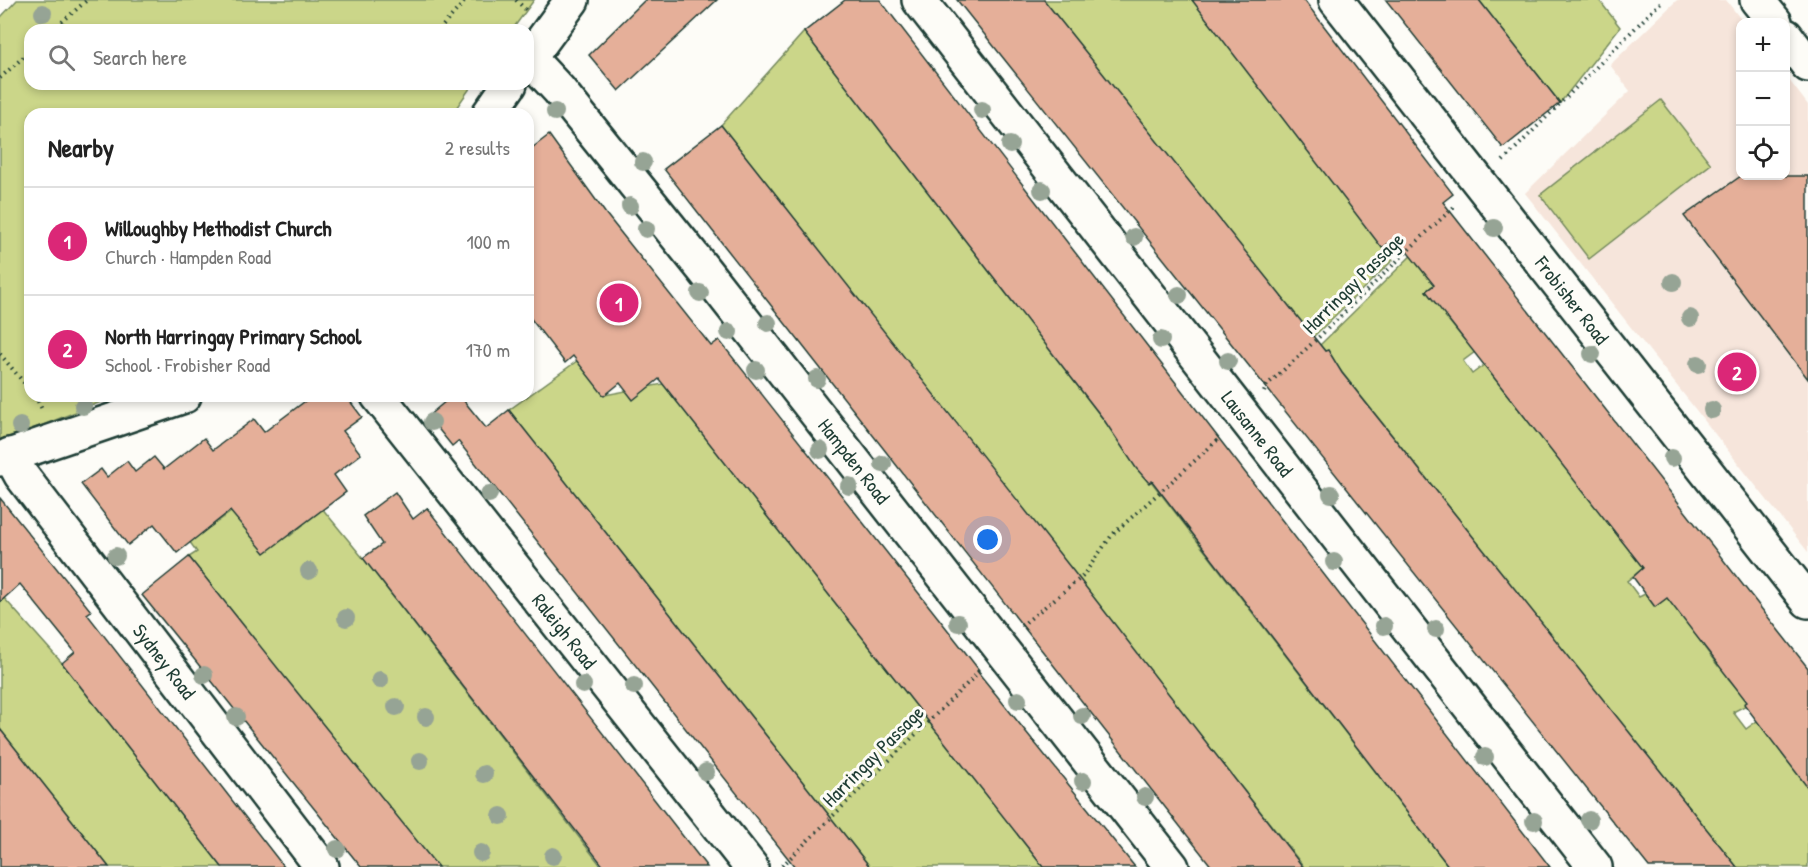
<!DOCTYPE html>
<html lang="en">
<head>
<meta charset="utf-8">
<style>
	:root { --surface:#fff; --page:#f6f6f6; --text:#222; --muted:#767676; --line:#e0e0e0; --accent:#db2777 }
	body { margin:0; font-family:"Patrick Hand",sans-serif; background:var(--page); color:var(--text) }
	.controls { position:absolute; right:18px; top:18px; display:grid; overflow:hidden; border-radius:12px; box-shadow:0 3px 9px #0003 }
	.controls button { width:54px; height:54px; display:grid; place-items:center; padding:0; border:0; border-bottom:2px solid var(--line); background:var(--surface); color:var(--text); font:30px sans-serif }
	.you { position:absolute; left:988px; top:540px; width:21px; height:21px; margin:-15px; border:4px solid #fff; border-radius:50%; background:#1a73e8; box-shadow:0 0 0 9px #1a73e833 }
	.badge { display:grid; place-items:center; width:39px; height:39px; border-radius:50%; background:var(--accent); color:#fff; font-size:20px; font-weight:700 }
	.pin { position:absolute; translate:-50% -50%; border:3px solid #fff; box-shadow:0 2px 6px #0006 }
	.list { margin:0; padding:0; list-style:none }
	h2 { display:flex; justify-content:space-between; align-items:center; height:78px; margin:0; padding:0 24px; font-size:26px }
	h2 small { font-size:20px; font-weight:400; color:var(--muted) }
	.list li { display:grid; grid-template-columns:39px 1fr auto; gap:18px; align-items:center; box-sizing:border-box; height:108px; padding:0 24px; border-top:2px solid var(--line) }
	.list b { display:block; font-size:22px; white-space:nowrap }
	.list p { margin:0; font-size:20px; white-space:nowrap; color:var(--muted) }
	.list em { font-size:20px; font-style:normal; color:var(--muted) }
	.icon { flex:none; width:33px; height:33px; fill:none; stroke:currentColor; stroke-width:2; stroke-linecap:round; stroke-linejoin:round }
	.map { position:relative; flex:none; width:1808px; height:867px; overflow:hidden }
	.search { position:absolute; background:var(--surface); box-shadow:0 3px 9px #0003; left:24px; top:24px; width:510px; height:66px; display:flex; align-items:center; gap:15px; box-sizing:border-box; padding:0 21px; border-radius:18px; color:var(--muted); font-size:22px }
	.panel { position:absolute; background:var(--surface); box-shadow:0 3px 9px #0003; left:24px; top:108px; width:510px; height:294px; border-radius:18px }
	.map>svg:first-child { display:block }
	.built { fill:#f6e5db }
	.green { fill:#cbd689; stroke:#758a5e; stroke-width:1.5 }
	.building { fill:#e5af99; stroke:#1f3d34; stroke-width:1.5 }
	.lines { fill:none; stroke-linecap:round; stroke-linejoin:round }
	.minor-casing { stroke:#1f3d34; stroke-width:38 }
	.path { stroke:#1f3d34; stroke-width:4; stroke-dasharray:1.5 4.5; stroke-linecap:butt }
	.minor { stroke:#fdfcf7; stroke-width:33 }
	.tree { fill:#96a495 }
	.labels { text-anchor:middle; stroke-width:6; stroke-linejoin:round; paint-order:stroke }
	.street-label { font-size:20px; fill:#1f3d34; stroke:#fdfcf7 }
</style>
</head>
<body>
<div class="map">
<svg width="1808" height="867" viewBox="0 0 1808 867">
	<rect width="100%" height="100%" fill="#fdfcf7"/>
	<filter id="ink" filterUnits="userSpaceOnUse"><feTurbulence type="fractalNoise" baseFrequency=".0167" numOctaves="2"/><feDisplacementMap in="SourceGraphic" scale="12" xChannelSelector="R" yChannelSelector="G"/><feConvolveMatrix kernelMatrix="1 2 1 2 8 2 1 2 1" color-interpolation-filters="sRGB"/></filter>
	<g filter="url(#ink)">
		<!-- built -->
		<path class="built" d="M1677,0H1726L1743,22H1740V176H1786V76L1808,105V552L1525,193L1630,91L1610,65Z"/>
		<!-- green -->
		<path class="green" d="M17,0H534L512,30H30V84H473L452,114H30V396H116L0,442V18Z
			M1044,0H1193L1393,260L1313,337Z
			M1479,0H1599L1620,27L1560,103Z
			M804,32L1449,867H1304L721,125Z
			M1661,100L1711,164L1589,259L1540,195Z
			M1423,244L1417,264L1428,278L1441,268L1446,275L1426,291L1436,304L1473,293L1445,316L1465,341L1503,331L1463,361L1472,374L1484,365L1524,416L1672,545L1627,581L1639,597L1645,594L1655,607L1667,598L1727,629L1704,647L1718,666L1734,654L1752,660L1728,678L1740,692L1760,698L1733,712L1746,729L1761,718L1808,734L1782,754L1801,778L1808,773V867H1737L1320,345Z
			M577,361L605,395L663,384L1043,867H870L509,410Z
			M307,490L363,558L602,867H433L189,557L197,552L182,531L210,527L256,494L290,536L303,525L287,505Z
			M4,598L62,663L222,867H109L0,729V602Z"/>
		<!-- building -->
		<path class="building" d="M645,0H717L619,91L589,55Z
			M845,0H880L1550,867H1449L1152,481L1149,483L1136,468L1104,420L804,32Z
			M957,0H1044L1325,351L1328,350L1342,373L1737,867H1649Z
			M1192,0H1304L1453,194L1443,202L1808,668V788L1744,704L1747,702L1667,598L1655,607L1633,577L1643,568L1426,291L1434,285L1396,238L1382,248Z
			M1386,0H1479L1560,103L1503,148Z
			M721,125L1078,577L1303,867H1212L711,229L664,169Z
			M549,135L606,214L711,346L719,340L962,648L979,670L977,671L1135,867H1043L659,379L633,400L620,383L604,396L573,356L565,363L528,315V151Z
			M1741,176H1808V379L1684,216Z
			M312,396H346L362,417L343,431L361,454L334,475L346,492L265,553L230,511L177,553L154,524L128,545L81,484L101,469L107,477L127,461L135,472L154,457L164,469L204,438L213,450L254,419L264,432Z
			M452,396H460L486,428L509,410L870,867H795L458,441L452,446L428,416Z
			M395,492L413,519L427,508L707,867H604L363,558L382,544L363,516Z
			M0,498L91,611L87,614L284,867H222L62,663L75,652L20,584L0,602Z
			M189,557L284,676L438,867H361L194,659L142,595Z
			M0,729L109,867H0Z"/>
		<g class="lines">
			<!-- minor casing -->
			<g class="minor-casing">
				<g id="minor">
					<path id="s1" d="M919,0L1595,867"/>
					<path id="s2" d="M1336,0L1808,601"/>
					<path d="M1757,0L1775,22"/>
					<path d="M1786,36L1808,65"/>
					<path id="s3" d="M529,58L559,90L704,270L1172,867"/>
					<path d="M528,60L572,0"/>
					<path d="M489,114L510,84"/>
					<path id="s4" d="M378,396L751,867"/>
					<path id="s5" d="M10,455L21,475L322,867"/>
					<path d="M0,459L184,396"/>
				</g>
			</g>
			<!-- path -->
			<path class="path" d="M516,0L526,10
				M53,30L87,0
				M439,30L466,0
				M0,78L30,51
				M1503,161L1663,0
				M0,354L30,390
				M1264,392L1267,385C1332,327 1392,264 1456,205
				M35,396L43,411
				M1021,626L1082,577L1112,535L1220,438
				M782,866L980,671"/>
			<!-- minor -->
			<use href="#minor" class="minor"/>
		</g>
		<!-- trees -->
		<g class="tree">
			<circle cx="43" cy="13" r="9"/>
			<circle cx="982" cy="110" r="9"/>
			<circle cx="555" cy="112" r="9"/>
			<circle cx="1010" cy="145" r="9"/>
			<circle cx="643" cy="162" r="9"/>
			<circle cx="1042" cy="190" r="9"/>
			<circle cx="630" cy="206" r="9"/>
			<circle cx="1494" cy="228" r="9"/>
			<circle cx="646" cy="229" r="9"/>
			<circle cx="1134" cy="237" r="9"/>
			<circle cx="1673" cy="282" r="9"/>
			<circle cx="700" cy="293" r="9"/>
			<circle cx="1179" cy="295" r="9"/>
			<circle cx="1690" cy="318" r="9"/>
			<circle cx="768" cy="323" r="9"/>
			<circle cx="729" cy="332" r="9"/>
			<circle cx="1161" cy="340" r="9"/>
			<circle cx="1592" cy="354" r="9"/>
			<circle cx="1228" cy="361" r="9"/>
			<circle cx="1698" cy="364" r="9"/>
			<circle cx="756" cy="370" r="9"/>
			<circle cx="817" cy="379" r="9"/>
			<circle cx="83" cy="406" r="9"/>
			<circle cx="1712" cy="410" r="9"/>
			<circle cx="432" cy="422" r="9"/>
			<circle cx="20" cy="426" r="9"/>
			<circle cx="820" cy="450" r="9"/>
			<circle cx="1672" cy="458" r="9"/>
			<circle cx="883" cy="464" r="9"/>
			<circle cx="849" cy="486" r="9"/>
			<circle cx="489" cy="494" r="9"/>
			<circle cx="1331" cy="494" r="9"/>
			<circle cx="116" cy="556" r="9"/>
			<circle cx="1334" cy="562" r="9"/>
			<circle cx="309" cy="571" r="9"/>
			<circle cx="346" cy="618" r="9"/>
			<circle cx="958" cy="623" r="9"/>
			<circle cx="1384" cy="626" r="9"/>
			<circle cx="1436" cy="629" r="9"/>
			<circle cx="204" cy="675" r="9"/>
			<circle cx="380" cy="680" r="9"/>
			<circle cx="583" cy="685" r="9"/>
			<circle cx="634" cy="686" r="9"/>
			<circle cx="1018" cy="700" r="9"/>
			<circle cx="396" cy="707" r="9"/>
			<circle cx="1082" cy="716" r="9"/>
			<circle cx="236" cy="717" r="9"/>
			<circle cx="426" cy="717" r="9"/>
			<circle cx="1485" cy="757" r="9"/>
			<circle cx="420" cy="761" r="9"/>
			<circle cx="706" cy="772" r="9"/>
			<circle cx="484" cy="774" r="9"/>
			<circle cx="1083" cy="781" r="9"/>
			<circle cx="1145" cy="797" r="9"/>
			<circle cx="501" cy="816" r="9"/>
			<circle cx="1589" cy="820" r="9"/>
			<circle cx="1534" cy="821" r="9"/>
			<circle cx="337" cy="849" r="9"/>
			<circle cx="481" cy="853" r="9"/>
			<circle cx="553" cy="856" r="9"/>
		</g>
	</g>
	<g class="labels">
		<!-- street labels -->
		<g class="street-label">
			<text transform="translate(1353 283) rotate(-45)" y="7">Harringay Passage</text>
			<text dy="7" stroke="none"><textPath href="#s2" startOffset="382">Frobisher Road</textPath></text>
			<text dy="7" stroke="none"><textPath href="#s1" startOffset="550">Lausanne Road</textPath></text>
			<text dy="7" stroke="none"><textPath href="#s3" startOffset="518">Hampden Road</textPath></text>
			<text dy="7" stroke="none"><textPath href="#s4" startOffset="300">Raleigh Road</textPath></text>
			<text dy="7" stroke="none"><textPath href="#s5" startOffset="258">Sydney Road</textPath></text>
			<text transform="translate(873 756) rotate(-45)" y="7">Harringay Passage</text>
		</g>
	</g>
</svg>
<div class="controls">
<button>+</button>
<button>−</button>
<button><svg class="icon" aria-label="locate" viewBox="0 0 24 24"><circle cx="12" cy="12" r="6"/><path d="M12 2v4M12 18v4M2 12h4M18 12h4"/></svg></button>
</div>
<div class="you"></div>
<div class="pin badge" style="left:619px;top:303px">1</div>
<div class="pin badge" style="left:1737px;top:372px">2</div>
<div class="search"><svg class="icon" aria-label="search" viewBox="0 0 24 24"><circle cx="10" cy="10" r="6"/><path d="M15 15l6 6"/></svg>Search here</div>
<section class="panel">
<h2>Nearby<small>2 results</small></h2>
<ul class="list">
<li><span class="badge">1</span><div><b>Willoughby Methodist Church</b><p>Church · Hampden Road</p></div><em>100 m</em></li>
<li><span class="badge">2</span><div><b>North Harringay Primary School</b><p>School · Frobisher Road</p></div><em>170 m</em></li>
</ul>
</section>
</div>
</body>
</html>
